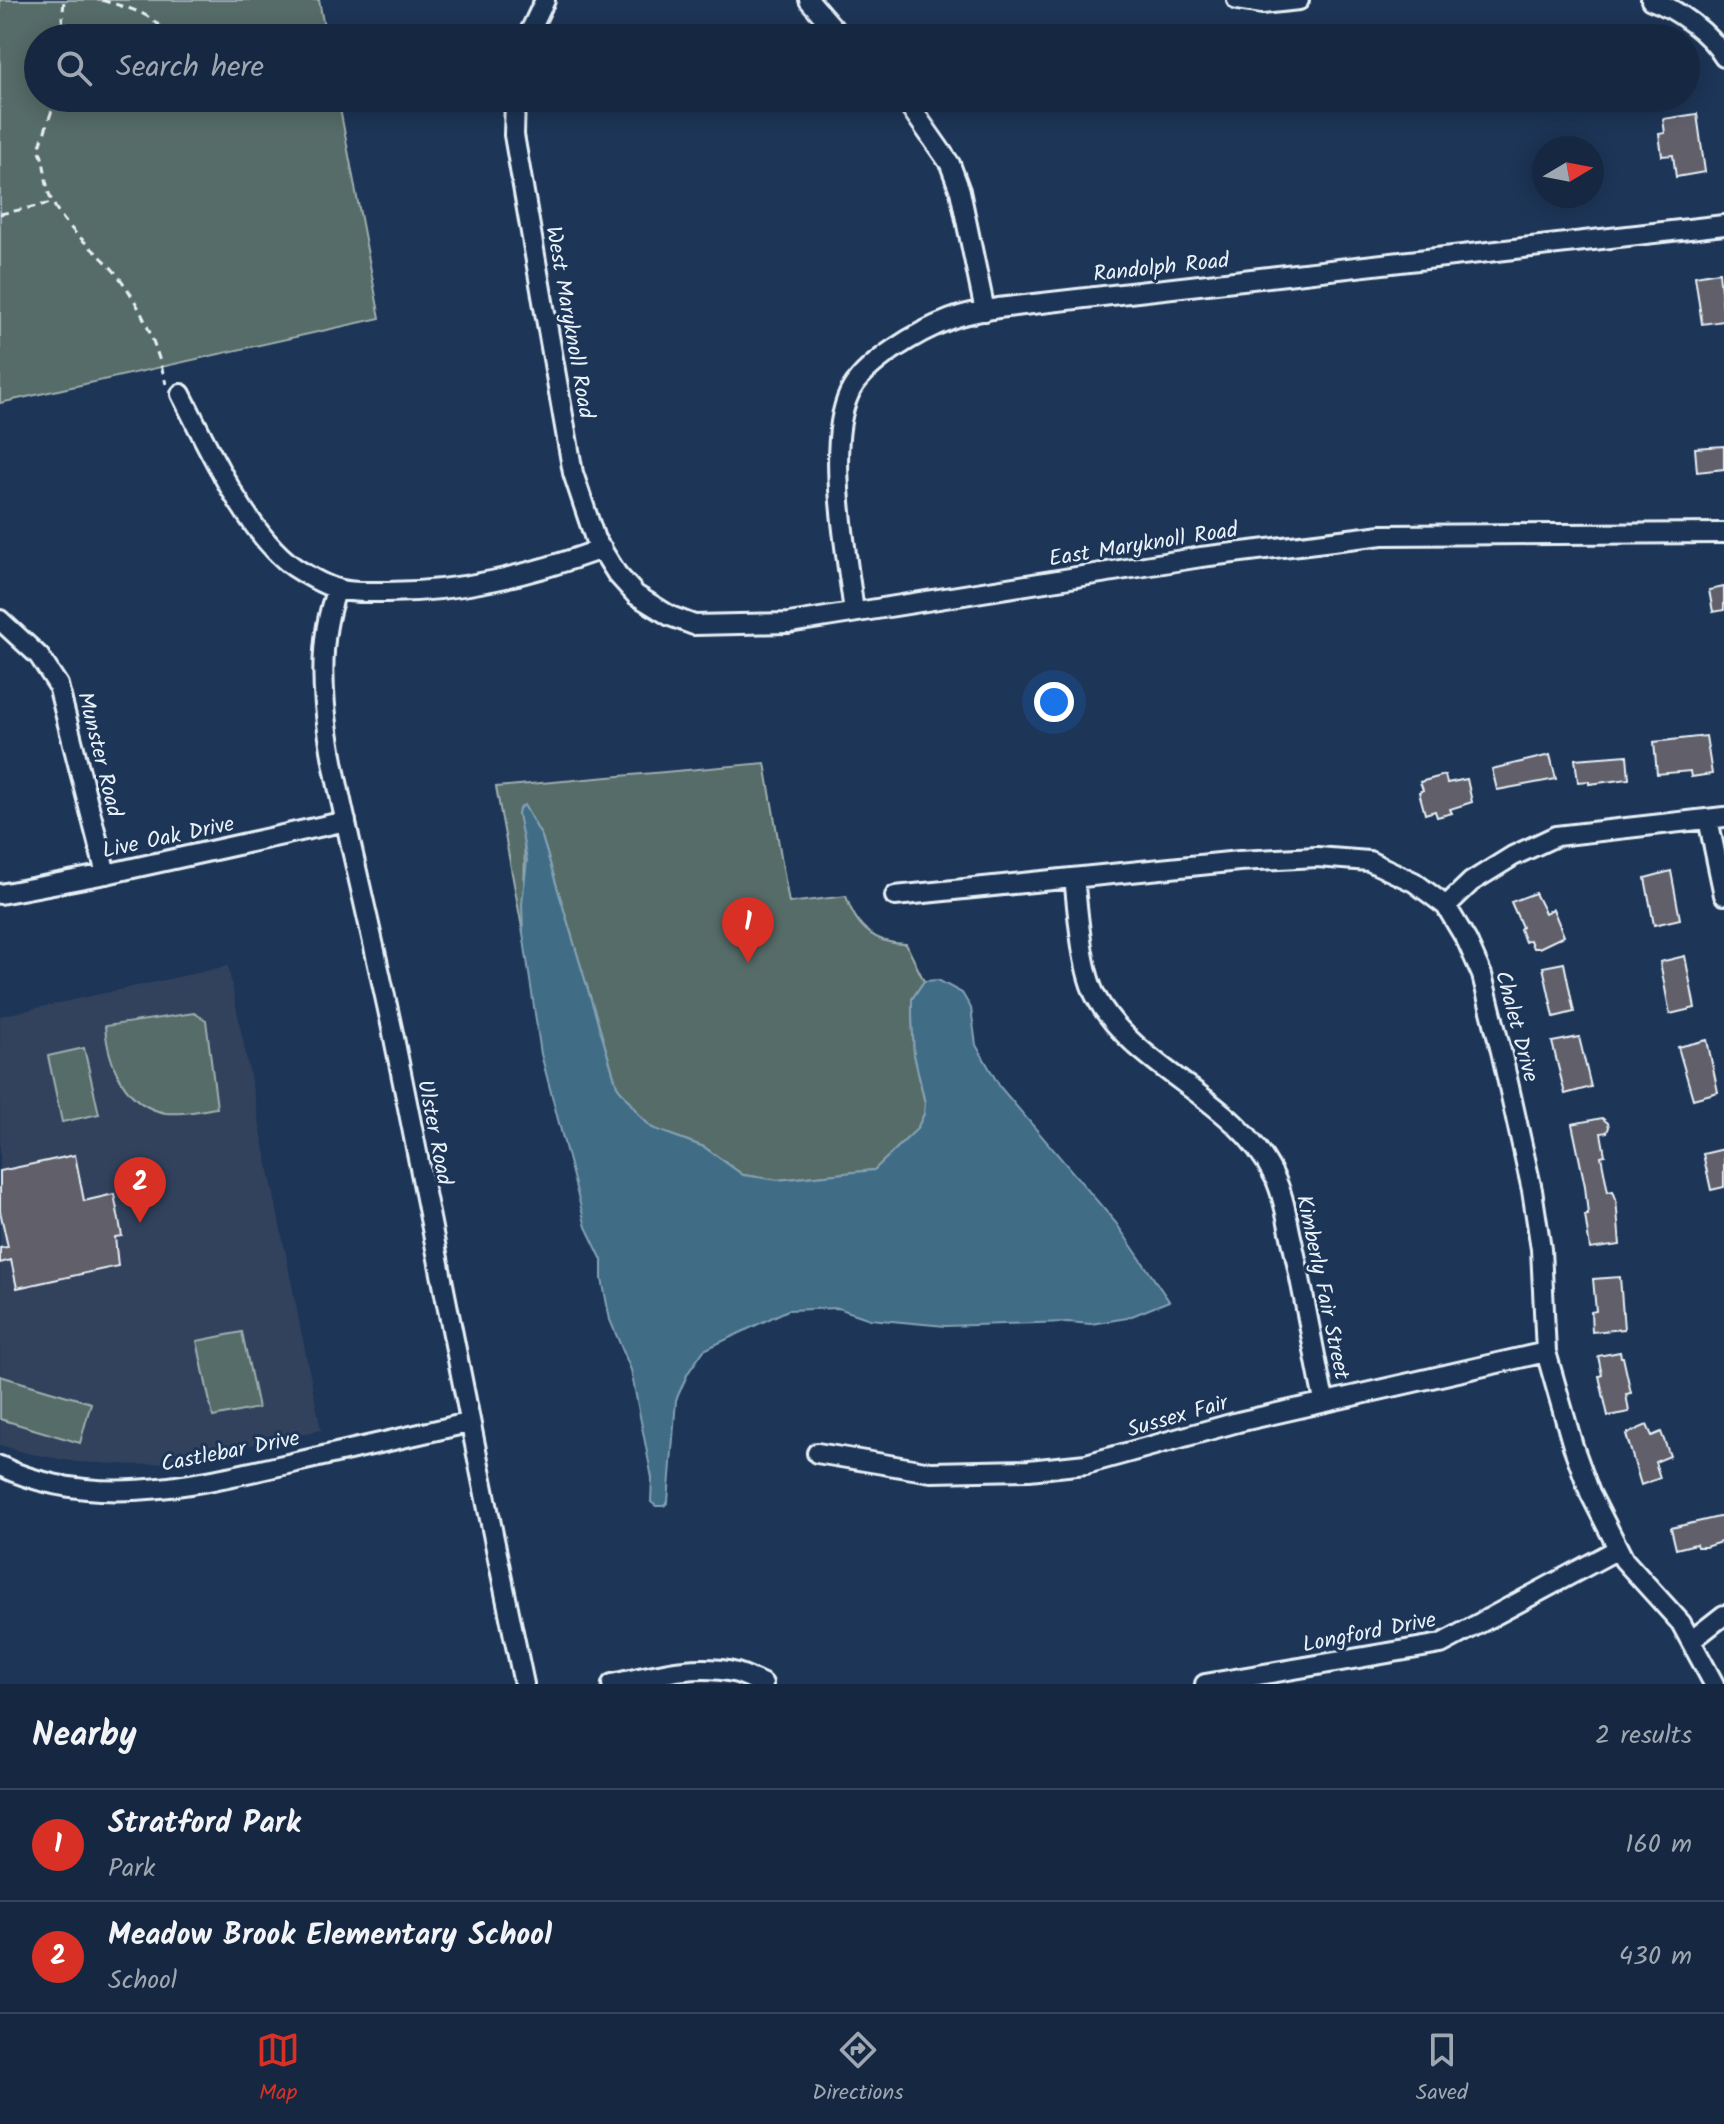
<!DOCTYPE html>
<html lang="en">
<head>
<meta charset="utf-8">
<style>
	:root { --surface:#162841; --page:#1f3048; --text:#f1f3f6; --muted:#9ea6b1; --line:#35445a; --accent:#d93025 }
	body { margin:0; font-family:Kalam,sans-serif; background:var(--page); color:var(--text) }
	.compass { position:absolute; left:1532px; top:136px; width:72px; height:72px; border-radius:50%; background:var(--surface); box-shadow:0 4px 20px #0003; rotate:80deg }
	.you { position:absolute; left:1054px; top:702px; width:28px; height:28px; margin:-20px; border:6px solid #fff; border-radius:50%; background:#1a73e8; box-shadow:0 0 0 12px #1a73e833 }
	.badge { display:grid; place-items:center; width:52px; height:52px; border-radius:50%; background:var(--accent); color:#fff; font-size:26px; font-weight:700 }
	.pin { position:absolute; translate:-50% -66px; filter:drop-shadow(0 2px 4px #0008) }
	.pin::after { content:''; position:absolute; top:42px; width:28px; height:24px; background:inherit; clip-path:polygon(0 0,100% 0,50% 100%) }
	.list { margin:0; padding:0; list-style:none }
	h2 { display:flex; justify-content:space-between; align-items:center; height:104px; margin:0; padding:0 32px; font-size:34px }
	h2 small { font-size:26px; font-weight:400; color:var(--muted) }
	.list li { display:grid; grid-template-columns:52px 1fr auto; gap:24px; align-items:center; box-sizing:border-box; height:112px; padding:0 32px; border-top:2px solid var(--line) }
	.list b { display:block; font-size:30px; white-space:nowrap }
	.list p { margin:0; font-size:26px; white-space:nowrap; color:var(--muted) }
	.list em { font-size:26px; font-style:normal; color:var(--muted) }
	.icon { flex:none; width:44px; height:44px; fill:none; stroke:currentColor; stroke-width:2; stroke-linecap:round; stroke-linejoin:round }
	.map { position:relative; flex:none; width:1724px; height:1684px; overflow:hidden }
	.search { position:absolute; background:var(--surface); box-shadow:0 4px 20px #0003; left:24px; right:24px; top:24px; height:88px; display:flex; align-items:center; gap:20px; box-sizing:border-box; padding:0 28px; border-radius:44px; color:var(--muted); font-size:30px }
	.sheet { height:328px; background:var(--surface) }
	nav { display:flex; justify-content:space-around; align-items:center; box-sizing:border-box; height:112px; border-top:2px solid var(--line); background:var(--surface); font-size:22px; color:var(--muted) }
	nav a { display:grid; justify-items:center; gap:4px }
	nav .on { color:var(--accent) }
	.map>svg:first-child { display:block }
	.built { fill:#31425d }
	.green { fill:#566c68; stroke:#9faeb0; stroke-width:2 }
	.water { fill:#406c86; stroke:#83a1b4; stroke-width:2 }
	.building { fill:#605f6a; stroke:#e8f1f8; stroke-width:2 }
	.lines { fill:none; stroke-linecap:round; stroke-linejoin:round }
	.minor-casing { stroke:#e8f1f8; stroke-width:24 }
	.path { stroke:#e8f1f8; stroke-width:3; stroke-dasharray:8 6; stroke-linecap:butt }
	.minor { stroke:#1d3557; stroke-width:18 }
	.labels { text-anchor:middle; stroke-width:6; stroke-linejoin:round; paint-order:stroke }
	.street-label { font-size:22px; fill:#e8f1f8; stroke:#1d3557 }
</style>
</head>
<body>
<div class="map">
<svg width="1724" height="1684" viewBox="0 0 1724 1684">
	<rect width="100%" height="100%" fill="#1d3557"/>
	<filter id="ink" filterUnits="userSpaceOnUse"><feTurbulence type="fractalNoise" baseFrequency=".0125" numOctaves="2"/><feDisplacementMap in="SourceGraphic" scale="16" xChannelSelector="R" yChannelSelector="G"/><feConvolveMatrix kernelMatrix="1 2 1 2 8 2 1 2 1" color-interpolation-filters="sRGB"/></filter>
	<g filter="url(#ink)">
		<!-- built -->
		<path class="built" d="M228,966L321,1430L176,1461L140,1465L77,1462L26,1453L0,1445V1016Z"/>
		<!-- green -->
		<path class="green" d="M0,0H319L326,38H38V98H338L380,318L0,403Z
			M765,763L789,903L846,896C855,925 874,944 906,944L924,981L912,999V1015L914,1054L925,1104L924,1114L917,1129L874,1170L778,1180L743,1175L704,1147L652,1128L641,1117L617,1086L542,837L524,806L518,814C531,854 521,892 523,933L496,787Z
			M194,1013L206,1020L217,1108C201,1110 182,1115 166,1113C125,1106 108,1064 105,1026Z
			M84,1048L99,1114L62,1122L48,1056Z
			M242,1332L258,1408L213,1417L197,1341Z
			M0,1376L91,1403L80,1443L0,1419Z"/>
		<!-- water -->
		<path class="water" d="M524,805L542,837L617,1086L641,1117L652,1128L704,1147L743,1175L778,1180L874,1170L917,1129L924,1114L925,1103L914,1054L912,1015V999L924,981L938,980L962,993L971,1008L976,1045L1000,1087L1116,1223L1169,1301L1127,1318L1091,1324L1068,1322L945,1326L870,1319L838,1308L788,1310L704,1350L688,1373L676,1400L668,1502L664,1506H656L651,1502L652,1478L631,1370L610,1320L602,1279V1260L586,1227L541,1054L523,933L522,904L527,860L518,814L519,809Z"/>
		<!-- building -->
		<path class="building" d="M1697,114L1705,172L1676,177L1673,155L1662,156L1659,134L1665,133L1663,119Z
			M1719,272L1724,321L1702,324L1695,276Z
			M1724,446V469L1697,472L1695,448Z
			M1724,587V610L1713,612L1709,590Z
			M1706,736L1712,774L1691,777L1690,771L1657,774L1654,742Z
			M1550,755L1556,779L1497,790L1492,769Z
			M1627,755L1629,779L1589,784V781L1578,782L1575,759Z
			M1445,775L1447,783L1467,779L1472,802L1450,809L1452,813L1437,817L1435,811L1425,814L1419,792L1423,790L1420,782Z
			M1671,871L1680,919L1654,925L1645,878Z
			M1535,893L1545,913L1553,909L1564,936L1539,948H1533L1530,940L1525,942L1520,929L1522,927L1511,902Z
			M1685,956L1695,1008L1670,1014L1660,962Z
			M1564,963L1574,1012L1554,1017L1543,967Z
			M1579,1037L1591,1087L1565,1094L1552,1042Z
			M1707,1040L1718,1092L1693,1099L1678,1047Z
			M1602,1118L1608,1123L1609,1127L1607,1132L1601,1133L1605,1155L1601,1156L1608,1192L1613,1191L1616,1199L1620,1245L1590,1249L1585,1215H1588L1585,1186L1572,1124Z
			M1724,1149V1187L1711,1190L1703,1154Z
			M75,1155L84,1201L114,1194L122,1236L115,1237L118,1266L17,1288L11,1260L0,1263V1248L8,1247L0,1211V1171Z
			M1620,1277L1624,1329L1592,1332L1591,1312L1596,1311L1593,1279Z
			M1620,1352L1621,1357H1623L1631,1393L1626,1394L1629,1412L1608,1416L1599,1376L1602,1375L1598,1356Z
			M1647,1425L1652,1436L1661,1432L1670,1456L1655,1462L1660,1478L1641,1485L1626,1434Z
			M1723,1516L1724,1541L1705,1547H1697L1696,1544L1676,1549L1671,1528Z"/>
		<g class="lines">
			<!-- minor casing -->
			<g class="minor-casing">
				<path id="minor" d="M809,0L842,38
					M1237,0L1262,4L1299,0
					M1651,0C1677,9 1710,33 1724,57
					M527,38L545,0
					M515,98L514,135L573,473L595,539L617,574L636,595L670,616L694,625L789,623L1201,557L1382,535L1724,533
					M904,98L950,164L960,191L985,311
					M181,394C207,445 247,534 294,567C305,574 325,586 338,589C351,593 367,592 381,592C458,593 529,575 602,549
					M337,589C306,668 335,771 352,850C366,911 380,972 393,1033C437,1250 478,1467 524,1684
					M854,612C847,554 825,447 849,394C863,363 919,331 951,319C965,313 983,311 998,308L1724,225
					M0,620L39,656L58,685L106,874
					M1708,819L1724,895
					M1074,878C1078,910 1081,969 1096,997C1138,1072 1236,1097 1274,1176C1284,1195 1287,1220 1292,1241C1304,1294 1313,1348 1324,1401
					M0,894L106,874L346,821
					M895,896L1239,861L1317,857L1369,861L1414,882L1446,906L1467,941L1482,975L1501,1051L1532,1190L1541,1249L1546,1352L1573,1446L1590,1493L1624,1560L1681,1623L1714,1684
					M1446,906L1471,882L1513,856L1556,836L1724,817
					M817,1453L931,1472L1029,1470L1086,1464L1238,1422L1546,1352
					M0,1466C96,1512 202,1483 301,1461C356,1448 412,1436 468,1423
					M1692,1640L1724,1615
					M612,1684C651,1676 693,1663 733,1672C743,1674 754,1680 763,1684
					M1205,1684L1441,1644L1618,1549"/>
			</g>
			<!-- path -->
			<path class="path" d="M102,0C119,6 138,9 153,20C160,25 164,33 172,38
				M61,38L64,0
				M56,98L39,149C47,166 44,187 53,203C64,225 85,242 102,258C137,292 155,339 166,384
				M0,214L52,203"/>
			<!-- minor -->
			<use href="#minor" class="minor"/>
		</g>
	</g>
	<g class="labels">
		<!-- street labels -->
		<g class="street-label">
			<text transform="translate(1161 266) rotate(-6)" y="8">Randolph Road</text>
			<text transform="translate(571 322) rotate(80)" y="8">West Maryknoll Road</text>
			<text transform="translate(1143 543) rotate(-9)" y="8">East Maryknoll Road</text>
			<text transform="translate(101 754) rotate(76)" y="8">Munster Road</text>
			<text transform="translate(168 836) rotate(-12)" y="8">Live Oak Drive</text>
			<text transform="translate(1518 1026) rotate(75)" y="8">Chalet Drive</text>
			<text transform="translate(436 1132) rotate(79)" y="8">Ulster Road</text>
			<text transform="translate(1324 1287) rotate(78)" y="8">Kimberly Fair Street</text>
			<text transform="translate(1177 1415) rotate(-16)" y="8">Sussex Fair</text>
			<text transform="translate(230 1450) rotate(-11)" y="8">Castlebar Drive</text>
			<text transform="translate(1369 1631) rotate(-11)" y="8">Longford Drive</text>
		</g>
	</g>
</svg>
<svg class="compass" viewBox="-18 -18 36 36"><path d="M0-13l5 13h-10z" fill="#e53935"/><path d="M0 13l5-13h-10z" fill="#9ea6b1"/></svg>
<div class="you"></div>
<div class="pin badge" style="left:748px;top:963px">1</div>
<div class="pin badge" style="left:140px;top:1223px">2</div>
<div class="search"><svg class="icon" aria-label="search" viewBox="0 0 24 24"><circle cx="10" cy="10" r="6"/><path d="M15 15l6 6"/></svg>Search here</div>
</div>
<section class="sheet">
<h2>Nearby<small>2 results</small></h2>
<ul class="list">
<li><span class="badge">1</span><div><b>Stratford Park</b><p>Park</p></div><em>160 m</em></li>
<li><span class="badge">2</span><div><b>Meadow Brook Elementary School</b><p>School</p></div><em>430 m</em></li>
</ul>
</section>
<nav>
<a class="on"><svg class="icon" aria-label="map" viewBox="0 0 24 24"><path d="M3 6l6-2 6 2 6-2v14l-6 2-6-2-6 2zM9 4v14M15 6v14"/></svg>Map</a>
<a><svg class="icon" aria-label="directions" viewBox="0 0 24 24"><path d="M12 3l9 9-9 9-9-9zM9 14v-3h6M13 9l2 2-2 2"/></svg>Directions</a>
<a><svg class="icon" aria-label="saved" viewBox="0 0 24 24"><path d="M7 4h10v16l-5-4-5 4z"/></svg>Saved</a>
</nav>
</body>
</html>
